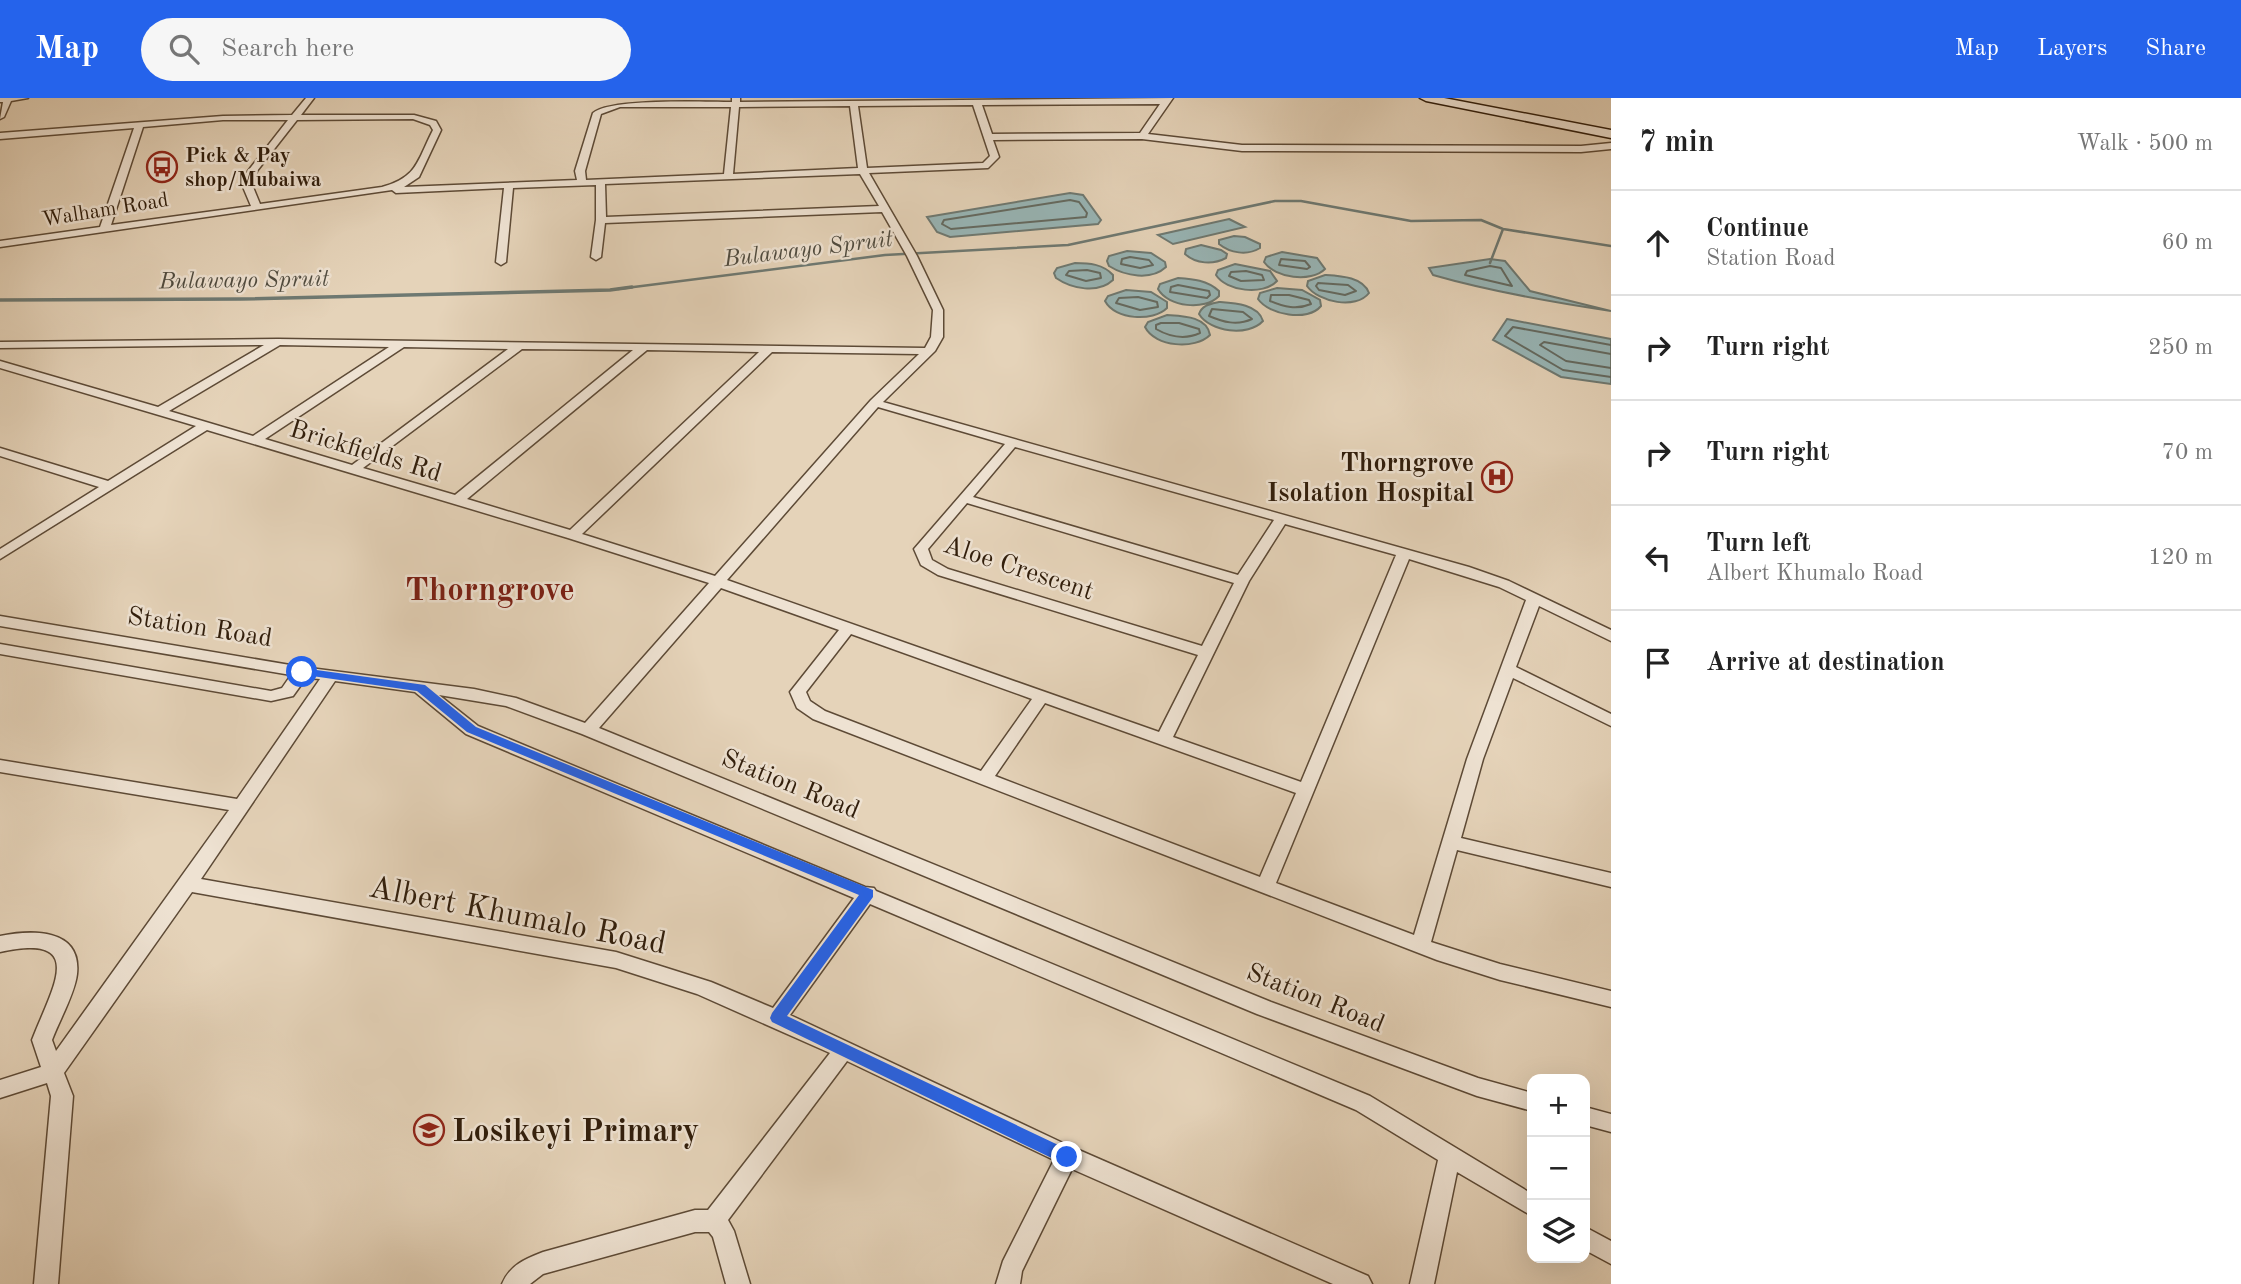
<!DOCTYPE html>
<html lang="en">
<head>
<meta charset="utf-8">
<style>
	:root { --surface:#fff; --page:#f6f6f6; --text:#222; --muted:#767676; --line:#e0e0e0; --accent:#2563eb }
	body { margin:0; font-family:"Old Standard TT",serif; background:var(--page); color:var(--text) }
	.controls { position:absolute; right:21px; bottom:21px; display:grid; overflow:hidden; border-radius:14px; box-shadow:0 7px 28px #0002 }
	.controls button { width:63px; height:63px; display:grid; place-items:center; padding:0; border:0; border-bottom:2px solid var(--line); background:var(--surface); color:var(--text); font:35px sans-serif }
	.stop { position:absolute; width:21px; height:21px; margin:-16px; border:5px solid #2563eb; border-radius:50%; background:#fff }
	.stop.end { background:#2563eb; border-color:#fff; box-shadow:0 2px 7px #0008 }
	.list { margin:0; padding:0; list-style:none }
	h2 { display:flex; justify-content:space-between; align-items:center; height:91px; margin:0; padding:0 28px; font-size:30px }
	h2 small { font-size:23px; font-weight:400; color:var(--muted) }
	.list li { display:grid; grid-template-columns:46px 1fr auto; gap:21px; align-items:center; box-sizing:border-box; height:105px; padding:0 28px; border-top:2px solid var(--line) }
	.list b { display:block; font-size:26px; white-space:nowrap }
	.list p { margin:0; font-size:23px; white-space:nowrap; color:var(--muted) }
	.list em { font-size:23px; font-style:normal; color:var(--muted) }
	.icon { flex:none; width:38px; height:38px; fill:none; stroke:currentColor; stroke-width:2; stroke-linecap:round; stroke-linejoin:round }
	.map { position:relative; flex:none; width:1611px; height:1186px; overflow:hidden }
	header { display:flex; align-items:center; gap:42px; box-sizing:border-box; height:98px; padding:0 35px; background:var(--accent); color:#fff }
	header strong { font-size:33px }
	nav { display:flex; gap:38px; margin-inline-start:auto; font-size:24px }
	.search { width:490px; height:63px; background:var(--page); display:flex; align-items:center; gap:18px; box-sizing:border-box; padding:0 24px; border-radius:38px; color:var(--muted); font-size:26px }
	main { display:flex }
	aside { flex:1; background:var(--surface) }
	.map>svg:first-child { display:block }
	.water { fill:#98b6b7; stroke:#6e7972; stroke-width:2 }
	.lines { fill:none; stroke-linecap:round; stroke-linejoin:round }
	.shore { stroke:#646a61; stroke-width:2 }
	.stream-far1 { stroke:#6e7972; stroke-width:2.5 }
	.stream { stroke:#6e7972; stroke-width:3.5 }
	.street-casing { stroke:#5d4a36; stroke-width:3 }
	.secondary-casing { stroke:#301d0b; stroke-width:3 }
	.street { fill:#eee2d2; fill-rule:evenodd }
	.secondary { fill:#eee2d2; fill-rule:evenodd }
	.route { fill:#2563eb }
	.labels { text-anchor:middle; stroke-width:5; stroke-linejoin:round; paint-order:stroke }
	.far-poi-label { font-size:21px; font-weight:bold; fill:#301d0b; stroke:#eee2d2; text-anchor:start }
	.far-street-label { font-size:21px; fill:#301d0b; stroke:#eee2d2 }
	.far-water-label { font-size:23px; font-style:italic; fill:#4f4b3f; stroke:#eee2d2 }
	.street-label { font-size:26px; fill:#301d0b; stroke:#eee2d2 }
	.poi-label { font-size:26px; font-weight:bold; fill:#301d0b; stroke:#eee2d2; text-anchor:end }
	.near-street-label { font-size:32px; fill:#301d0b; stroke:#eee2d2 }
	.near-poi-label { font-size:32px; font-weight:bold; fill:#301d0b; stroke:#eee2d2; text-anchor:start }
	.district-label { font-size:33px; font-weight:bold; fill:#7a1f14; stroke:#eee2d2 }
</style>
</head>
<body>
<header>
<strong>Map</strong>
<div class="search"><svg class="icon" aria-label="search" viewBox="0 0 24 24"><circle cx="10" cy="10" r="6"/><path d="M15 15l6 6"/></svg>Search here</div>
<nav><a>Map</a><a>Layers</a><a>Share</a></nav>
</header>
<main>
<div class="map">
<svg width="1611" height="1186" viewBox="0 0 1611 1186">
	<rect width="100%" height="100%" fill="#e5d3b9"/>
	<filter id="stains"><feTurbulence type="fractalNoise" baseFrequency=".00286" numOctaves="4"/><feColorMatrix values="0 0 0 0 .2 0 0 0 0 .09 0 0 0 0 .02 0 0 0 .5 -.17"/></filter>
	<radialGradient id="worn" r=".72"><stop offset=".6" stop-color="#630" stop-opacity="0"/><stop offset="1" stop-color="#630" stop-opacity=".3"/></radialGradient>
	<!-- water -->
	<path class="water" d="M1070,95L1083,97L1101,122L1098,126L950,139L937,134L927,119Z
		M1229,121L1245,129L1173,146L1158,137Z
		M1234,138L1245,139L1260,146V150C1247,158 1230,155 1219,146V142Z
		M1201,147L1221,152L1227,156L1226,160C1213,167 1196,166 1185,156L1186,151Z
		M1127,153L1151,155L1165,164L1166,169C1151,183 1125,178 1109,168L1107,163L1109,158Z
		M1282,154L1317,160L1325,171C1311,185 1275,180 1264,164L1266,159Z
		M1490,161L1505,163L1530,193L1611,213C1551,204 1492,194 1433,177L1429,170Z
		M1075,165C1089,165 1103,166 1113,177V182C1098,196 1072,191 1056,180L1054,175L1057,170Z
		M1235,166L1270,173L1277,183C1263,198 1226,193 1216,177L1218,172Z
		M1325,177C1341,178 1363,179 1369,195C1356,212 1318,204 1307,188L1308,183Z
		M1178,180C1193,181 1207,182 1219,193V198C1205,213 1168,209 1158,191L1160,186Z
		M1277,190L1302,192L1320,202L1321,208C1308,224 1269,217 1258,201L1260,195Z
		M1126,192L1151,194L1167,204V210C1153,224 1115,222 1105,203L1108,198Z
		M1219,204C1234,205 1258,206 1263,223C1248,239 1210,234 1199,216C1202,207 1210,206 1219,204Z
		M1167,217C1182,218 1207,218 1210,237C1195,252 1155,249 1145,229L1148,224Z
		M1507,221L1611,241V286L1561,279L1493,242Z"/>
	<g class="lines">
		<!-- shore -->
		<path class="shore" d="M1070,102L1079,104L1087,115L1086,119L951,131L942,126L944,122Z
			M1130,159L1149,162L1153,167L1140,170L1121,166L1122,161Z
			M1281,161L1305,163L1310,169L1307,171L1279,167Z
			M1490,168L1501,170L1512,188L1465,177L1467,173Z
			M1087,172L1100,175L1101,180L1086,183L1066,177L1069,173Z
			M1246,173L1262,177L1264,182L1241,183L1229,178L1231,174Z
			M1318,185L1348,187L1356,193L1345,197L1319,192L1316,188Z
			M1178,187L1209,193L1210,197L1207,200L1170,194L1171,189Z
			M1271,197H1289L1309,202L1311,206C1297,212 1284,209 1270,203Z
			M1138,199L1157,204L1158,209L1140,212L1116,205L1119,200Z
			M1212,211L1243,214L1252,221C1237,228 1223,224 1209,218Z
			M1161,225H1179L1199,231L1200,235C1185,242 1170,239 1156,231V227Z
			M1611,247L1513,229L1505,238L1563,272L1611,279
			M1611,256L1544,244L1540,247L1566,263L1611,270"/>
		<!-- stream-far1 -->
		<path class="stream-far1" d="M1490,165L1503,131
			M618,191L885,157L1068,147L1275,103H1301L1411,123L1481,122L1503,131L1611,148"/>
		<!-- stream -->
		<path class="stream" d="M0,202L241,201L610,192L632,189"/>
		<!-- street casing -->
		<g class="street-casing">
			<path id="street" d="M0,0H28L11,3L4,19L0,21L3,4H0Z
				M306,0H314L301,17H414L436,23L441,32L419,79L404,89L577,82L575,73L593,15C610,0 704,4 732,4V0H740V4L1173,0L1148,36L1242,47L1581,48L1611,45V51L1581,54L1242,53L1142,41L993,42L999,59L988,70L869,75L917,158L943,212V239L935,253L883,304L1469,469L1509,483L1611,532V543L1539,508L1516,569L1611,616V628L1513,580L1483,661L1461,740L1611,775V789L1457,752L1431,844L1500,866L1611,893V909L1500,882L1437,862L813,621L797,610L790,594L839,532L721,490L599,630L1271,904L1478,980L1532,995V1013L1477,998L1257,916L582,636L506,608L439,597L478,628L865,789L874,790L876,793L1370,998L1532,1096V1118L1457,1074L1434,1186H1410L1438,1062L1356,1012L870,806L790,917L1065,1046L1368,1178L1372,1186H1333L1072,1071L1022,1173L1020,1186H996L1003,1163L1054,1062L847,963L728,1122L734,1133L750,1186H726L713,1139L709,1134H695L543,1176L530,1186H502C510,1167 525,1161 543,1154L695,1112H708L830,955L697,896L616,870L192,794L64,975L73,998L58,1186H34L51,998L47,985L0,1000V982L41,969L32,942C51,892 90,834 0,854V838C30,832 82,829 77,876C75,895 59,923 52,942L56,953L229,712L0,674V662L237,701L320,581L306,580L293,598L271,603L0,556V546L271,593L282,590L291,577L0,528V518L302,569L474,591L516,600L585,625L709,485L568,440L207,332L0,461V451L99,389L0,358V350L108,383L196,328L0,270V263L158,309L264,247L0,250V244L278,241L925,250L931,239L933,212L907,158L882,114L605,125L601,159L596,162L591,159L596,122V87L513,90L506,164L501,167L496,164L504,90L396,95L392,92L0,149V143L100,129L134,30L0,41V35L223,18L292,17ZM1160,6L1140,35L992,36L982,7ZM973,7L990,58L983,65L867,70L858,8ZM850,8L858,70L733,76L739,9ZM620,9H731L724,76L586,82L585,73L601,16ZM413,21L430,27L433,32C417,63 418,79 382,89L260,106L253,89L257,73L297,22ZM223,22H288L248,73L243,89L251,108L111,127L143,29ZM860,76L879,108L606,119L605,86ZM280,247L389,249L253,338L169,313ZM404,249L508,251L352,367L265,341ZM522,251L633,252L455,397L363,370ZM647,252L759,254L570,432L467,401ZM772,254L919,256L871,302L715,478L582,436ZM878,309L1005,346L914,451L921,467L938,477L1198,557L1159,634L727,482ZM1015,349L1274,422L1238,477L973,399ZM967,405L1234,485L1202,548L948,471L932,462L928,451ZM1285,426L1396,457L1301,684L1173,639L1249,483ZM1409,461L1499,489L1526,502L1467,661L1414,837L1276,785ZM851,536L1032,601L981,673L825,613L810,603L806,594ZM335,583L415,594L466,636L854,800L773,910L711,884L616,854L201,781ZM1045,605L1296,695L1260,779L995,678Z
				M1585,1009L1611,1016V1034L1585,1027Z
				M1585,1129L1611,1143V1166L1585,1152Z"/>
		</g>
		<!-- secondary casing -->
		<g class="secondary-casing">
			<path id="secondary" d="M1420,0H1444L1611,32V40L1426,3Z"/>
		</g>
		<!-- street -->
		<use href="#street" class="street"/>
		<!-- secondary -->
		<use href="#secondary" class="secondary"/>
	</g>
	<!-- route -->
	<path class="route" d="M302,570L425,587L476,629L873,792V799L787,918L1073,1054L1075,1059L1073,1065H1062L772,924L770,920L772,915L859,797L467,634L417,593L298,576L296,574Z"/>
	<!-- icons -->
	<defs>
		<g id="bus-ring" transform="scale(1.575)"><circle r="9.5" fill="#eee2d2" stroke="#8f2418" stroke-width="1.5"/><path d="M-5-6H5V4H4V6H2V4H-2V6H-4V4H-5ZM-3.5-4V0h7V-4ZM-3.5 1.2v1.5H-2V1.2ZM2 1.2v1.5H3.5V1.2Z" fill="#8f2418"/></g>
		<g id="hospital-ring" transform="scale(1.575)"><circle r="9.5" fill="#eee2d2" stroke="#8f2418" stroke-width="1.5"/><path d="M-5-5h3v3.5h4V-5h3V5h-3V1.5h-4V5h-3Z" fill="#8f2418"/></g>
		<g id="school-ring" transform="scale(1.575)"><circle r="9.5" fill="#eee2d2" stroke="#8f2418" stroke-width="1.5"/><path d="M0-5L7-2L0 1L-7-2ZM-4 1L0 2.5L4 1V4Q0 6-4 4Z" fill="#8f2418"/></g>
	</defs>
	<g fill-rule="evenodd">
		<use href="#bus-ring" x="162" y="69"/>
		<use href="#hospital-ring" x="1497" y="379"/>
		<use href="#school-ring" x="429" y="1032"/>
	</g>
	<g class="labels">
		<!-- far-poi labels -->
		<g class="far-poi-label">
			<text x="185" y="64">Pick &amp; Pay<tspan x="185" dy="24">shop/Mubaiwa</tspan></text>
		</g>
		<!-- far-street labels -->
		<g class="far-street-label">
			<text transform="translate(105 111) rotate(-9)" y="7">Walham Road</text>
		</g>
		<!-- far-water labels -->
		<g class="far-water-label">
			<text transform="translate(808 150) rotate(-7)" y="8">Bulawayo Spruit</text>
			<text transform="translate(244 181) rotate(-1)" y="8">Bulawayo Spruit</text>
		</g>
		<!-- street labels -->
		<g class="street-label">
			<text transform="translate(366 352) rotate(17)" y="9">Brickfields Rd</text>
			<text transform="translate(1019 469) rotate(18)" y="9">Aloe Crescent</text>
			<text transform="translate(200 528) rotate(9)" y="9">Station Road</text>
			<text transform="translate(791 685) rotate(22)" y="9">Station Road</text>
			<text transform="translate(1316 899) rotate(22)" y="9">Station Road</text>
		</g>
		<!-- poi labels -->
		<g class="poi-label">
			<text x="1474" y="373">Thorngrove<tspan x="1474" dy="30">Isolation Hospital</tspan></text>
		</g>
		<!-- near-street labels -->
		<g class="near-street-label">
			<text transform="translate(518 816) rotate(11)" y="11">Albert Khumalo Road</text>
		</g>
		<!-- near-poi labels -->
		<g class="near-poi-label">
			<text x="452" y="1043">Losikeyi Primary</text>
		</g>
		<!-- district labels -->
		<g class="district-label">
			<text x="490" y="502">Thorngrove</text>
		</g>
	</g>
	<rect width="100%" height="100%" filter="url(#stains)"/>
	<rect width="100%" height="100%" fill="url(#worn)"/>
</svg>
<div class="controls">
<button>+</button>
<button>−</button>
<button><svg class="icon" aria-label="layers" viewBox="0 0 24 24"><path d="M12 4l9 5-9 5-9-5zM3 14l9 5 9-5"/></svg></button>
</div>
<div class="stop" style="left:302px;top:574px"></div>
<div class="stop end" style="left:1067px;top:1059px"></div>
</div>
<aside>
<h2>7 min<small>Walk · 500 m</small></h2>
<ul class="list">
<li><svg class="icon" aria-label="ahead" viewBox="0 0 24 24"><path d="M12 20V5M6 11l6-6 6 6"/></svg><div><b>Continue</b><p>Station Road</p></div><em>60 m</em></li>
<li><svg class="icon" aria-label="right" viewBox="0 0 24 24"><path d="M7 20v-9h11M14 6l5 5-5 5"/></svg><div><b>Turn right</b></div><em>250 m</em></li>
<li><svg class="icon" aria-label="right" viewBox="0 0 24 24"><path d="M7 20v-9h11M14 6l5 5-5 5"/></svg><div><b>Turn right</b></div><em>70 m</em></li>
<li><svg class="icon" aria-label="left" viewBox="0 0 24 24"><path d="M17 20v-9H6M10 6l-5 5 5 5"/></svg><div><b>Turn left</b><p>Albert Khumalo Road</p></div><em>120 m</em></li>
<li><svg class="icon" aria-label="arrive" viewBox="0 0 24 24"><path d="M6 21V4h12l-3 4 3 4H6"/></svg><div><b>Arrive at destination</b></div></li>
</ul>
</aside>
</main>
</body>
</html>
